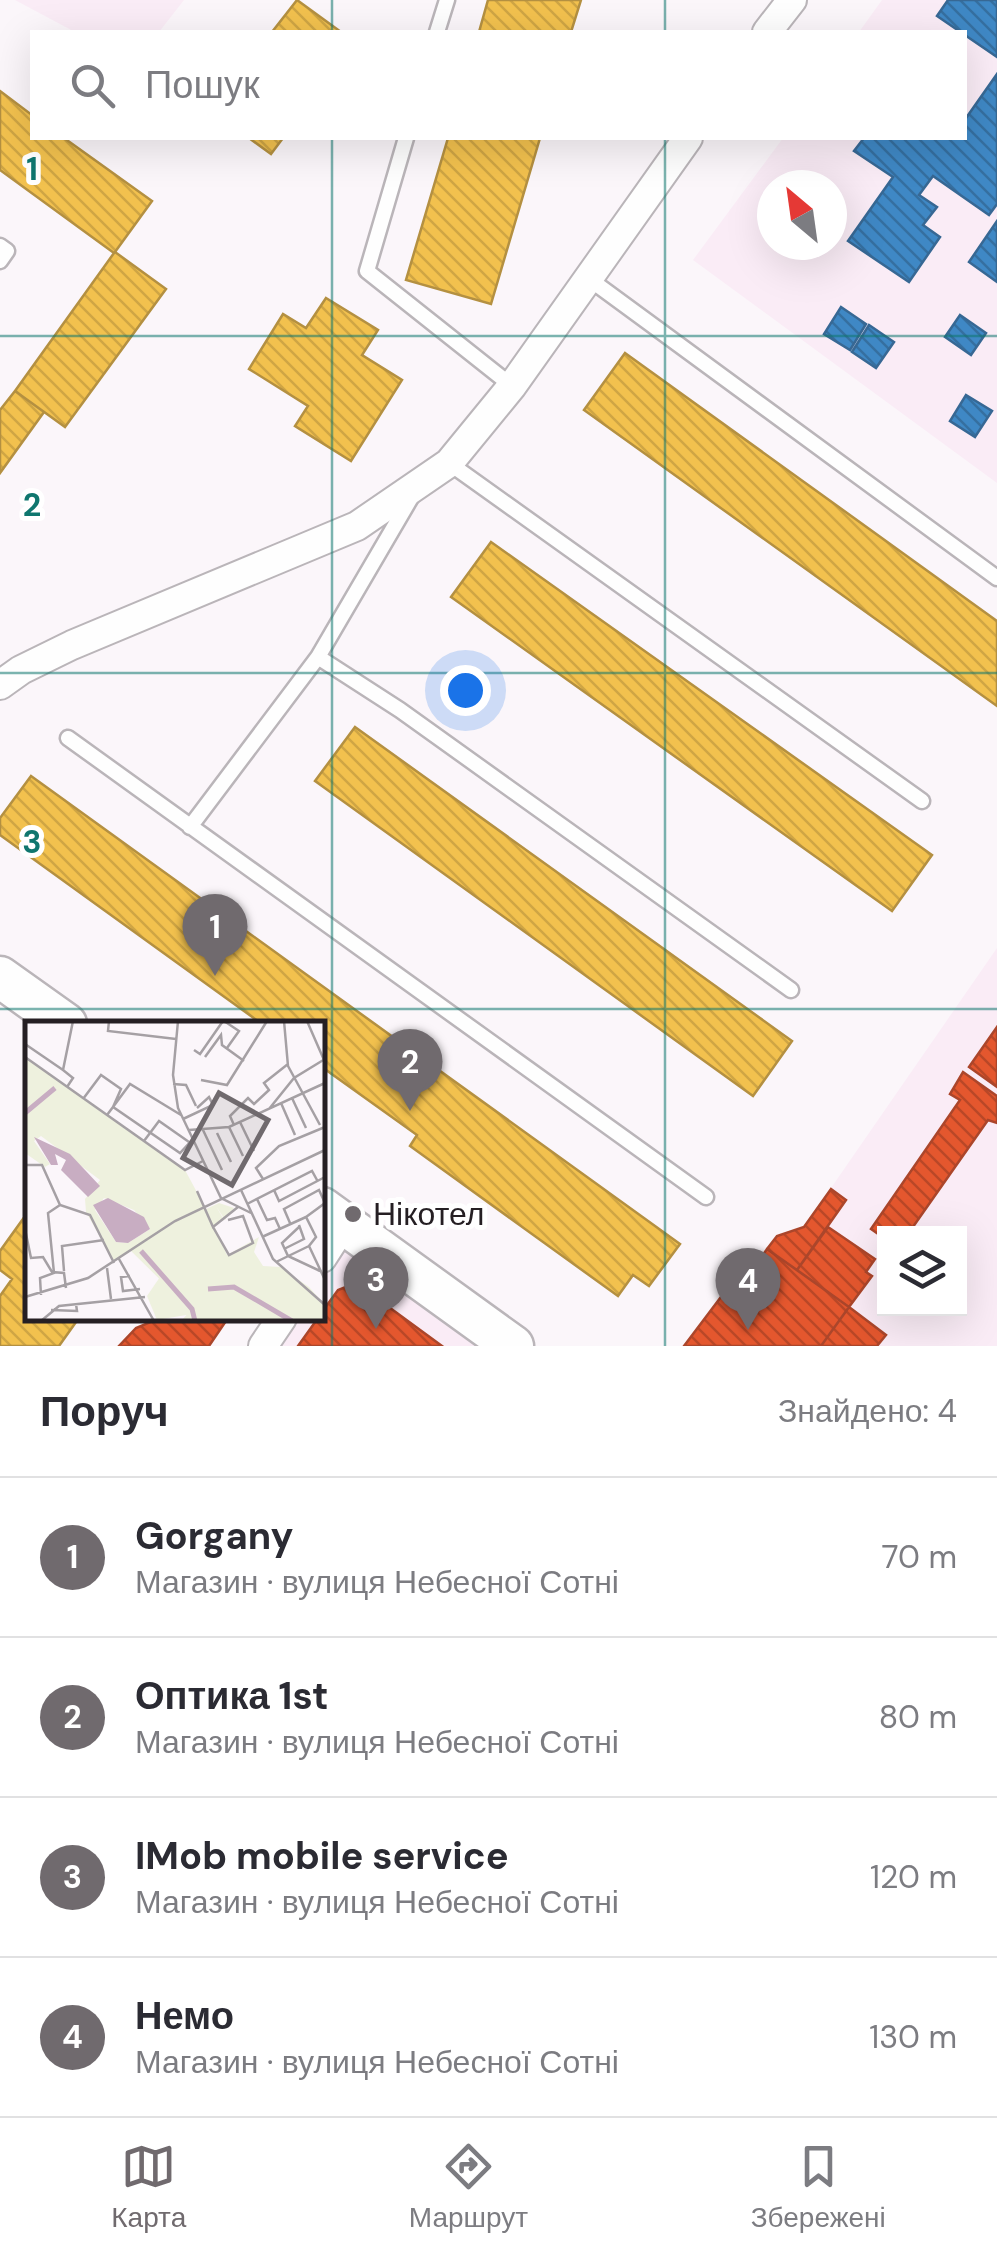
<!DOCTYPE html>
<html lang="uk">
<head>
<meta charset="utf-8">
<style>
	:root { --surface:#fff; --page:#f2f2f3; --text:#2b2b33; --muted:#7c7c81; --line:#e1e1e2; --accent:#706a6e }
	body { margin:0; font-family:"DM Sans",sans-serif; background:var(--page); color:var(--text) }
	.controls { position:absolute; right:30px; bottom:30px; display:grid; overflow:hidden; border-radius:0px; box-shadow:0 10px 40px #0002 }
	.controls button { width:90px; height:90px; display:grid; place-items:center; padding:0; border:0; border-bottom:2px solid var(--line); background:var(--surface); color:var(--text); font:50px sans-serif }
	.compass { position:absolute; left:757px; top:170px; width:90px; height:90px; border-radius:50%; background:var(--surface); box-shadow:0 10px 40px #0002; rotate:331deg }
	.you { position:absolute; left:465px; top:690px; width:35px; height:35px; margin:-25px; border:8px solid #fff; border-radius:50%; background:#1a73e8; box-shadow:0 0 0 15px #1a73e833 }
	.badge { display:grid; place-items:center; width:65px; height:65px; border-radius:50%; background:var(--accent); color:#fff; font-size:32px; font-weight:700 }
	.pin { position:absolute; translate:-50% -82px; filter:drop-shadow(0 2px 5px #0008) }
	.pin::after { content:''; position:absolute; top:52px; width:35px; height:30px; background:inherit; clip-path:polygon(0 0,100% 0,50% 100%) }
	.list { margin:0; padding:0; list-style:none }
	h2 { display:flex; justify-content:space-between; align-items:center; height:130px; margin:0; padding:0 40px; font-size:42px }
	h2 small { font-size:32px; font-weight:400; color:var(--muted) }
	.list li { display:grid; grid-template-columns:65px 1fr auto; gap:30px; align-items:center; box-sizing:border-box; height:160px; padding:0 40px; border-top:2px solid var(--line) }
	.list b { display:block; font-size:38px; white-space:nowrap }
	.list p { margin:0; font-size:32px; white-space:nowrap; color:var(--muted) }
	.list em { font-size:32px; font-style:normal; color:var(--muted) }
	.icon { flex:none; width:55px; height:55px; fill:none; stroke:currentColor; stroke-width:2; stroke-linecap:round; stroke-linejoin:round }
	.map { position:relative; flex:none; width:997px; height:1346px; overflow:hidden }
	.search { position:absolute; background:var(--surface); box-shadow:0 10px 40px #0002; left:30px; right:30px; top:30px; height:110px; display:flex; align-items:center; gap:25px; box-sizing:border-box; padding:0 35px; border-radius:0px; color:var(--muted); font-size:38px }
	.sheet { height:770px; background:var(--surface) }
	nav { display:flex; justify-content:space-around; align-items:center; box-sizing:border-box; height:140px; border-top:2px solid var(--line); background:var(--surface); font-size:28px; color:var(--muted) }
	nav a { display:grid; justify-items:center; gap:5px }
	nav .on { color:var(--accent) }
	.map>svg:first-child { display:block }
	.built { fill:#faecf6; fill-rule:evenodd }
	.homes { fill:url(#homes-back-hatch); stroke:#b49041; stroke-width:2.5 }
	.shops { fill:url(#shops-back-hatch); stroke:#ab462b; stroke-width:2.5 }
	.schools { fill:url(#schools-back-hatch); stroke:#376894; stroke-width:2.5 }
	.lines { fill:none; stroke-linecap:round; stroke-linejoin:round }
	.lane-casing { stroke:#bab5b9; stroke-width:19 }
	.street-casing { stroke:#bab5b9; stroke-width:32 }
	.secondary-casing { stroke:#bab5b9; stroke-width:45 }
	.lane { stroke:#fefefe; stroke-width:14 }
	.street { stroke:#fefefe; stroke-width:28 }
	.secondary { stroke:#fefefe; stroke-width:40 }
	.grid { fill:none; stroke:#0f766e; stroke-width:2.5; stroke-opacity:0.55 }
	.poi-dot { fill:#706a6e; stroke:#fff; stroke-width:4 }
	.labels { text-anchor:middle; stroke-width:10; stroke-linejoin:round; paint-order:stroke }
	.poi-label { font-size:32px; fill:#251f23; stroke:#fff; text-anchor:start }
	.inset-river { fill:none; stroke:#c8adc2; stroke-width:5 }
	.inset-road { fill:none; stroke:#a5a0a4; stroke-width:2.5 }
	.view { fill:#706a6e; fill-opacity:0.15; stroke:#706a6e; stroke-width:5 }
	.inset-edge { fill:none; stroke:#251f23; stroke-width:5 }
	.grid-label { font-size:32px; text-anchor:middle; font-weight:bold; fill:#0f766e; stroke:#fff; stroke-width:10; stroke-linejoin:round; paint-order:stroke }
</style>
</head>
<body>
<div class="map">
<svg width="997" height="1346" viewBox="0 0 997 1346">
	<defs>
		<pattern id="homes-back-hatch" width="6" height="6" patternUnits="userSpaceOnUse" patternTransform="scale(2.5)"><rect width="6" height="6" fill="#f2c14e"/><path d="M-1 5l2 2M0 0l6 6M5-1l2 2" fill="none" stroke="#cfa544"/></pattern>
		<pattern id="shops-back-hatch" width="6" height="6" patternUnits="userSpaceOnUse" patternTransform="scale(2.5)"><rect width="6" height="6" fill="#e4572e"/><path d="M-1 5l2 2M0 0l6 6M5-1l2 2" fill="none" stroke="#b94727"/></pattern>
		<pattern id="schools-back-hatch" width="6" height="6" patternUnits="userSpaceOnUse" patternTransform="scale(2.5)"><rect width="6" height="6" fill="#3f88c5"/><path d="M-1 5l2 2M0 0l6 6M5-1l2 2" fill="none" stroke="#356fa0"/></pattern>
	</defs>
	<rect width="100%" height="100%" fill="#fbf6fa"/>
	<!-- built -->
	<path class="built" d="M15,0H184L159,32H75Z
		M882,0H997V483L693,260L783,138H964V32H859ZM772,185H832V245H772Z
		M997,948V1346H685L742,1269L750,1272L777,1236L804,1227ZM884,1234H960V1308H884Z
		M345,1221L515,1346H259L278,1319L322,1318L323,1254Z"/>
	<!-- homes -->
	<path class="homes" d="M297,0L341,32H272Z
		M488,0H581L571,32H479Z
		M0,91L32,115V138H64L152,201L115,252L166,289L65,427L15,391L114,253L0,170Z
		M249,138H283L271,154Z
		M448,138H540L491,304L406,280Z
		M326,298L378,330L362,355L402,380L351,461L295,426L308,406L249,369L283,314L306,328Z
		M625,353L997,621V706L584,410Z
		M15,391L44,412L0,473V410Z
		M491,542L932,855L892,911L451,597Z
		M355,727L792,1041L753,1096L315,781Z
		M31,776L680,1244L649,1286L633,1275L618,1296L410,1146L417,1135L322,1067V1024H262L0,835V818Z
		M28,1212V1318H70L76,1322L59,1346H0V1296L12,1279L0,1270V1251Z"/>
	<!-- shops -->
	<path class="shops" d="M997,1027V1087L969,1067Z
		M963,1072L997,1096V1123L988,1120L908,1234H884V1238L871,1229L960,1100L950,1094Z
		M831,1189L846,1200L797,1270L767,1249L777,1236L804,1227Z
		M828,1227L875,1259L866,1272L872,1276L849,1307L797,1270Z
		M767,1249L849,1307L821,1346H684L742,1269L750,1273Z
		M356,1283L442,1346H298L318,1318H322V1312L338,1290Z
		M849,1307L886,1335L877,1346H821Z
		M160,1318H228L209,1346H119L136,1328Z"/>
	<!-- schools -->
	<path class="schools" d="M948,0H997V57L937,16Z
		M997,74V204L989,215L933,176L919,195L937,207L923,225L940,237L909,282L848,241L893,177L854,151L864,138H964V121Z
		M997,221V282L969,262Z
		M841,307L866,324L850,350L824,334Z
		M960,315L986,333L971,355L945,337Z
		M869,325L894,342L876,368L852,352Z
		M966,395L992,411L975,437L950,421Z"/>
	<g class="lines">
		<!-- lane casing -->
		<g class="lane-casing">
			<path id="lane" d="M437,32L447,0
				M406,138L367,271L512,386
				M0,246L7,251L0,261
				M588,278L997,578
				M449,463L922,801
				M318,657L400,710L791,990
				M68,738L706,1197
				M190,827L318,657L412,496"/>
		</g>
		<!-- street casing -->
		<g class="street-casing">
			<path id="street" d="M767,32L792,0
				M0,685L21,670L72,645L357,526L449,463L512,386L688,138
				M322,1258L344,1224
				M263,1346L282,1318"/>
		</g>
		<!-- secondary casing -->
		<g class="secondary-casing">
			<path id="secondary" d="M0,977L66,1024
				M322,1208L513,1346"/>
		</g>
		<!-- lane -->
		<use href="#lane" class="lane"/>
		<!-- street -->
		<use href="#street" class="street"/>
		<!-- secondary -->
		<use href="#secondary" class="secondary"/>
	</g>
	<!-- grid -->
	<path class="grid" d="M332,0V32M665,0V32M332,138V1346M665,138V1346M0,336H997M0,673H997M0,1009H997"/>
	<!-- markers -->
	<circle class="poi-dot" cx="353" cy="1214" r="10"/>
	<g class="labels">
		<!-- poi labels -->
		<g class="poi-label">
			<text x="373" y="1225">Нікотел</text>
		</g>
	</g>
	<!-- overview -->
	<g transform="translate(25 1021)">
		<rect width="300" height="300" fill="#fbf6fa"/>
		<path d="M0,36L160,149L181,188L194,182L209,187L200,199L191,185L199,199L189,204L202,234L234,216L229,231L238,245L255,246L284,266L300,284V300H156L166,289L106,230L89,241L61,191L60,178L75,159L16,115L9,120L25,143L20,146L0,132ZM79,177L109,189L125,208L103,222L91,221L70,189Z" fill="#eef1de" fill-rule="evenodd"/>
		<path d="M135,256L166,289L167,293L132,299L122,275Z" fill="#eef1de"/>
		<path d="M9,116L45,133L75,165L63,176L36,149L41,139L30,133L33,144H26ZM83,177L119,196L125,208L103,222L91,221L68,184Z" fill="#c8adc2"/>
		<path class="inset-river" d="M0,92L30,67M116,230L167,288L170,300M183,268L209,266L267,300"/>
		<path class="inset-road" d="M84,0L83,10L151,18M153,0L148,54L153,87L196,177L226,192M199,0L214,10L202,27M259,0L263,45L295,104M282,0L299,39M0,23L38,49M169,29L175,33L198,0M0,36L160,149L178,140M180,36L196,14L197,24L219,40M176,59L202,64L242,0M148,63L161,64L171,85M42,66L48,57L38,49L48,0M267,77L281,107M58,78L76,54L96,68L88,86M256,82L270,114M88,86L105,63L156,94M244,88L269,57L300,38M82,94L88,86L155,132L167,119M158,98L188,84L184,76L172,87M215,101L229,130M209,104L205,95L223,77L229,83L244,69L239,62L263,43M204,106L218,135M164,109L204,106L300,62M178,109L197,149M192,112L206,141M119,120L134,100L164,121M0,144H17L35,184L65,194L89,242M238,158L231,147L254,125L300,106M216,169L248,238L300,284M249,169L254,180L300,156M172,170L188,206L213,186M232,178L242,199L250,197L255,208M222,183L287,150L292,159M265,202L259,188L294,169L300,182L281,196M188,206L204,234L228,222L218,195L203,199M274,206L257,222L263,235L295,250M0,208L6,237L18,236L27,251L39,252L41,267M237,216L281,196L291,216L284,225L300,259M259,228L279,218L274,204M94,238L129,300M251,241L284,225M82,247L86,278M39,250L37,225L79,219M105,255L96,256L98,270L115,268M16,274L15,257L29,252L23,192L35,184M0,276L63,257L150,200L300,129M26,289L52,290L51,283M16,300L34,285L120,276"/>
		<path class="view" d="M194,72L243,99L207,164L158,137Z"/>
		<rect width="300" height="300" class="inset-edge"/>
	</g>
	<g class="grid-label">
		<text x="32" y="180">1</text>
		<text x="32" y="516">2</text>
		<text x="32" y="853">3</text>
	</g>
</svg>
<div class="controls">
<button><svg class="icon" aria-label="layers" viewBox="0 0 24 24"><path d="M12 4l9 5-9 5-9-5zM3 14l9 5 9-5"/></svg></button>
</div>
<svg class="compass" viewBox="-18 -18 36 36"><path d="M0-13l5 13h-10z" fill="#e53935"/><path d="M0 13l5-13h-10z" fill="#7c7c81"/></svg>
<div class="you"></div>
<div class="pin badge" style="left:215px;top:976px">1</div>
<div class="pin badge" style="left:410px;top:1111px">2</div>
<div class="pin badge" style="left:376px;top:1329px">3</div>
<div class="pin badge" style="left:748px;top:1330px">4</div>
<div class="search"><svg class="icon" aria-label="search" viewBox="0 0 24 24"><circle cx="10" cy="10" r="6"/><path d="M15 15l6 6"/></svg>Пошук</div>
</div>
<section class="sheet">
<h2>Поруч<small>Знайдено: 4</small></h2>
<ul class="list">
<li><span class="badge">1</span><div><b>Gorgany</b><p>Магазин · вулиця Небесної Сотні</p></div><em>70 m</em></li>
<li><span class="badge">2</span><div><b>Оптика 1st</b><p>Магазин · вулиця Небесної Сотні</p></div><em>80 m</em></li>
<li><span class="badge">3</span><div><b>IMob mobile service</b><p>Магазин · вулиця Небесної Сотні</p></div><em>120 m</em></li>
<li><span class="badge">4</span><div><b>Немо</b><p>Магазин · вулиця Небесної Сотні</p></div><em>130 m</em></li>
</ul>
</section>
<nav>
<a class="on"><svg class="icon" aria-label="map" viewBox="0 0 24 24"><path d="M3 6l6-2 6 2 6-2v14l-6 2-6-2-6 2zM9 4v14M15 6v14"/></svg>Карта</a>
<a><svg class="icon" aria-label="directions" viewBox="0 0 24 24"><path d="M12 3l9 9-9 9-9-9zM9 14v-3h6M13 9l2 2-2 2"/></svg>Маршрут</a>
<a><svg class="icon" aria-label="saved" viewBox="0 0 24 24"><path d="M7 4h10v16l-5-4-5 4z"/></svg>Збережені</a>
</nav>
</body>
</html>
